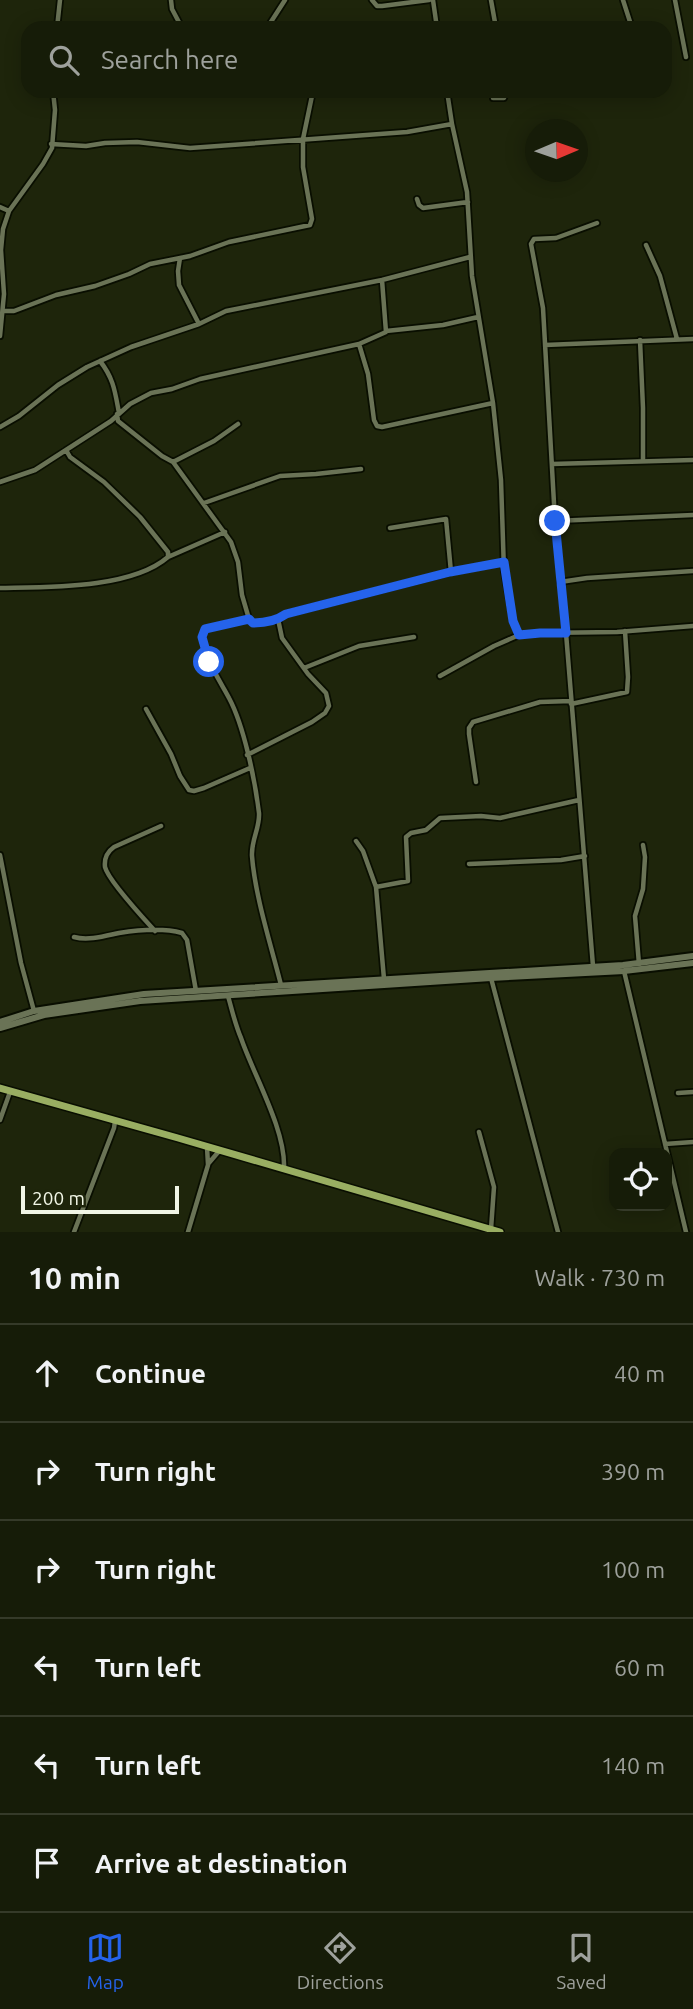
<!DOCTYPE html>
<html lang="en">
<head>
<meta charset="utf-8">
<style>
	:root { --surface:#161c08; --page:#232916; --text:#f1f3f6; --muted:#9ea19c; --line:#353a29; --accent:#2563eb }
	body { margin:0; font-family:Ubuntu,sans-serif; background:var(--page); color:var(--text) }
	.controls { position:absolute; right:21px; bottom:21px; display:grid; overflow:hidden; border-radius:14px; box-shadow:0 4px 18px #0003 }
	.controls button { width:63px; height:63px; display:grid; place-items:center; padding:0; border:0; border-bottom:2px solid var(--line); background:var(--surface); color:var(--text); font:35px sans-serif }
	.compass { position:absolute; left:525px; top:119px; width:63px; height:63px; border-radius:50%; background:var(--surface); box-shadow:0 4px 18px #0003; rotate:88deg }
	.scale { position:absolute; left:21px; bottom:18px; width:158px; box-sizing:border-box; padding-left:7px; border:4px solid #f1f6e6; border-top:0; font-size:19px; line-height:24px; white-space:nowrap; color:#f1f6e6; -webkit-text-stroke:5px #1e250b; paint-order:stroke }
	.stop { position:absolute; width:21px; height:21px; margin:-16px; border:5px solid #2563eb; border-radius:50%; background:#fff }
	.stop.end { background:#2563eb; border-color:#fff; box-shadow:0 2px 7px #0008 }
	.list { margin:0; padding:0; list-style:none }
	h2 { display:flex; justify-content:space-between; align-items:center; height:91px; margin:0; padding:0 28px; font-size:30px }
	h2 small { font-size:23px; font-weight:400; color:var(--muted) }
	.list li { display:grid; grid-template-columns:46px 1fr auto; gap:21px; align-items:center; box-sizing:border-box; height:98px; padding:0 28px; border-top:2px solid var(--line) }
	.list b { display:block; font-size:26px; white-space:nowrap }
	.list em { font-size:23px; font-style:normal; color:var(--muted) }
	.icon { flex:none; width:38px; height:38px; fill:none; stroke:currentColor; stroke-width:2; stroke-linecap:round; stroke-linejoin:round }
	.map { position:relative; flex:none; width:693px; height:1232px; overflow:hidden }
	.search { position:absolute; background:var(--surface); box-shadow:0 4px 18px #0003; left:21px; right:21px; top:21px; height:77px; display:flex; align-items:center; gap:18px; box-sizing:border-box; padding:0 24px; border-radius:21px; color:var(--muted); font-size:26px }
	.sheet { height:679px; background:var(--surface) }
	nav { display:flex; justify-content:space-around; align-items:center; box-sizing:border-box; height:98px; border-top:2px solid var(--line); background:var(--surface); font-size:19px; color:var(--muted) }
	nav a { display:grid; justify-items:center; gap:4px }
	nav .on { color:var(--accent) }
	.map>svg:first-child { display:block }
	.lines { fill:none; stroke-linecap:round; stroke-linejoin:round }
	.minor-casing { stroke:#090e00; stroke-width:8 }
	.secondary-casing { stroke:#090e00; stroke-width:10 }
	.trunk-casing { stroke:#090e00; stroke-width:10 }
	.minor { stroke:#6a7356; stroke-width:4.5 }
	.secondary { stroke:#6a7356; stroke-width:6 }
	.trunk { stroke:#99ae62; stroke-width:7 }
	.route { stroke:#2563eb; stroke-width:9 }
</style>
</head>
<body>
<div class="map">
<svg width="693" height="1232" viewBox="0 0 693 1232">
	<rect width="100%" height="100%" fill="#1e250b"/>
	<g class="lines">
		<!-- minor casing -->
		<g class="minor-casing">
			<path id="minor" d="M171,0L172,9L182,28
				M372,0L377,6H382L429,0
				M433,0L437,28
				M491,0L496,28
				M623,0L632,28
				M675,0L686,57
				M57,28L60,0
				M267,28L285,0
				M447,91L452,124L467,192L472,276L493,403L501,480L504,571L513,621L519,635L540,633L617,632L693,626
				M493,98H504L506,91
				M51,144L86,146L105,143L137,142L190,148L407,132L452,124
				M417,199L419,205L423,208L468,202
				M0,207L9,211
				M646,245L660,276L677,339
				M180,258L178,271L179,285L199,324
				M382,280L386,332L359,344L368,374L374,420L377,426L382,427L493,403
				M3,311H14L56,295L95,286L129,274L150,264L190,256L229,242L310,225L312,219L303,167V139L313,91
				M386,331L443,325L478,317
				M0,336L4,294L1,250L3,229L9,211L43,164L52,148L55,110L53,91
				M640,340L643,408V461
				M545,345L693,339
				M100,361C114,379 115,392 119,413
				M117,414L118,421L162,456L173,462L231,542L238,562L242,595L249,619
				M0,427L19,416L58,385L87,367L131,347L199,324L226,311L382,280L470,257
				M173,462L214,441L238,424
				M552,464L693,460
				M0,482L35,470L111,421L130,404L151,393L172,389L200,379L359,344
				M204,503L280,476L316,474L361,469
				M555,521L693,515
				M390,528L446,519L451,572
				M168,557L225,532
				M560,582L587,578L693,571
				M0,588C48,587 131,589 168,557V552L140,517L104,482L70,457L66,450
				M304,668L359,646L414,637
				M440,676L494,646L519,635
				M571,704L627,692L628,677L625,631
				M146,709L171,754L180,776L189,790L194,791L204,788L250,768
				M247,755L312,722L325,713L329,706L326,693L308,674L282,638L278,619
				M476,782L469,734V728L473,722L540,702L571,701
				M356,841L363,851L376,887L384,979
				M0,855L21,963L34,1011
				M469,864L561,860L585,856
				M376,887L408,881L406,837L411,833L426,830L440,818L481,816L500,818L579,800
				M155,931C144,919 108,880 105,867C104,858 107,852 114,847L161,826
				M74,937C88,941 105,936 119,933C138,930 164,928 182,933L187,940L196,991
				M639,964L635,916L643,889L645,857L643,845
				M593,966L566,633L555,521L543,308L531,244L534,239L556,238L597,223
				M624,971L686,1232
				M491,978L558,1232
				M281,985C271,945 255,896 252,856C251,840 260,828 259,813C255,780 244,726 229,698C221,682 195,645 205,629L249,619L253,623C265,623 276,621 286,614L451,572L504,562
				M228,996C232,1010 235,1024 241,1038C254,1076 286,1130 284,1169
				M678,1093L693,1092
				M0,1120L10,1092
				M479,1132L494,1187L491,1229
				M665,1144L693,1142
				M208,1164L220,1150
				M74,1232L114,1128L115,1121
				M188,1232L208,1165L207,1147"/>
		</g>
		<!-- secondary casing -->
		<g class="secondary-casing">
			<path id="secondary" d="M0,1022L34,1011L144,994L623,965L693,956
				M0,1028L44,1015L140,1001L491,978L624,971L693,963"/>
		</g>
		<!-- trunk casing -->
		<g class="trunk-casing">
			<path id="trunk" d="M0,1088L178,1138L500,1232"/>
		</g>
		<!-- minor -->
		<use href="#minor" class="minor"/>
		<!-- secondary -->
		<use href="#secondary" class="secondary"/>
		<!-- trunk -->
		<use href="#trunk" class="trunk"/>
	</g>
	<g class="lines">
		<!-- route -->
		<path class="route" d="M209,662L202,637L205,629L249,619L253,623C265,623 276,621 286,614L450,572L504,562L513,621L519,635L540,633H566L555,521"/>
	</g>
</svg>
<div class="controls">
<button><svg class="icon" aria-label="locate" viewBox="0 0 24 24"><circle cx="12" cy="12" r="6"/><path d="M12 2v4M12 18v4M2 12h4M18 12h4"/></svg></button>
</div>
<svg class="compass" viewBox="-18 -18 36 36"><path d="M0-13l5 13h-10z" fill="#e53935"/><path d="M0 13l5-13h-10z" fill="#9ea19c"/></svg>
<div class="scale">200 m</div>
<div class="stop" style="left:209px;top:662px"></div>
<div class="stop end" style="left:555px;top:521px"></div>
<div class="search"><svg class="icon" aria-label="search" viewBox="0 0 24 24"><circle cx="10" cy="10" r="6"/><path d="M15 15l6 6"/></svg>Search here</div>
</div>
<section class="sheet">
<h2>10 min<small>Walk · 730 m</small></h2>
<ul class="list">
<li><svg class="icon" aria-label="ahead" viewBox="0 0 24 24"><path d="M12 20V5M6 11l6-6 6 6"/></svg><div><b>Continue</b></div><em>40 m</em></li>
<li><svg class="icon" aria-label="right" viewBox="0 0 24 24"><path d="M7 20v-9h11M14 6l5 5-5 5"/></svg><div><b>Turn right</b></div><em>390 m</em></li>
<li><svg class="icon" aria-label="right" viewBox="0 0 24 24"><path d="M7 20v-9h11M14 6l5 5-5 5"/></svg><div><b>Turn right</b></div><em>100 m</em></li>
<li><svg class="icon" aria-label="left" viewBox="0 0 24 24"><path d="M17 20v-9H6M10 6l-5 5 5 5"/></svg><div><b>Turn left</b></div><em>60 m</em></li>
<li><svg class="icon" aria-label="left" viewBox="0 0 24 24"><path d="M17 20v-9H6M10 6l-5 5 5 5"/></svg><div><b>Turn left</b></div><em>140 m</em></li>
<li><svg class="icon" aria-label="arrive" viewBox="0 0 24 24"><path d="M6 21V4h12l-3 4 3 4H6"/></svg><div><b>Arrive at destination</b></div></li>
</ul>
</section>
<nav>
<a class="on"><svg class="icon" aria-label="map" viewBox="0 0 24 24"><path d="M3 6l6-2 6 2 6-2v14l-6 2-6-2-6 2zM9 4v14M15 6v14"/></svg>Map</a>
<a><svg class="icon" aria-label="directions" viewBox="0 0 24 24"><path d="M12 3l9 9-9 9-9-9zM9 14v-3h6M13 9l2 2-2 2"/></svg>Directions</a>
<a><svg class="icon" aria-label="saved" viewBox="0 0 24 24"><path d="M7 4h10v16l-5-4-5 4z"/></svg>Saved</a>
</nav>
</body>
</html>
